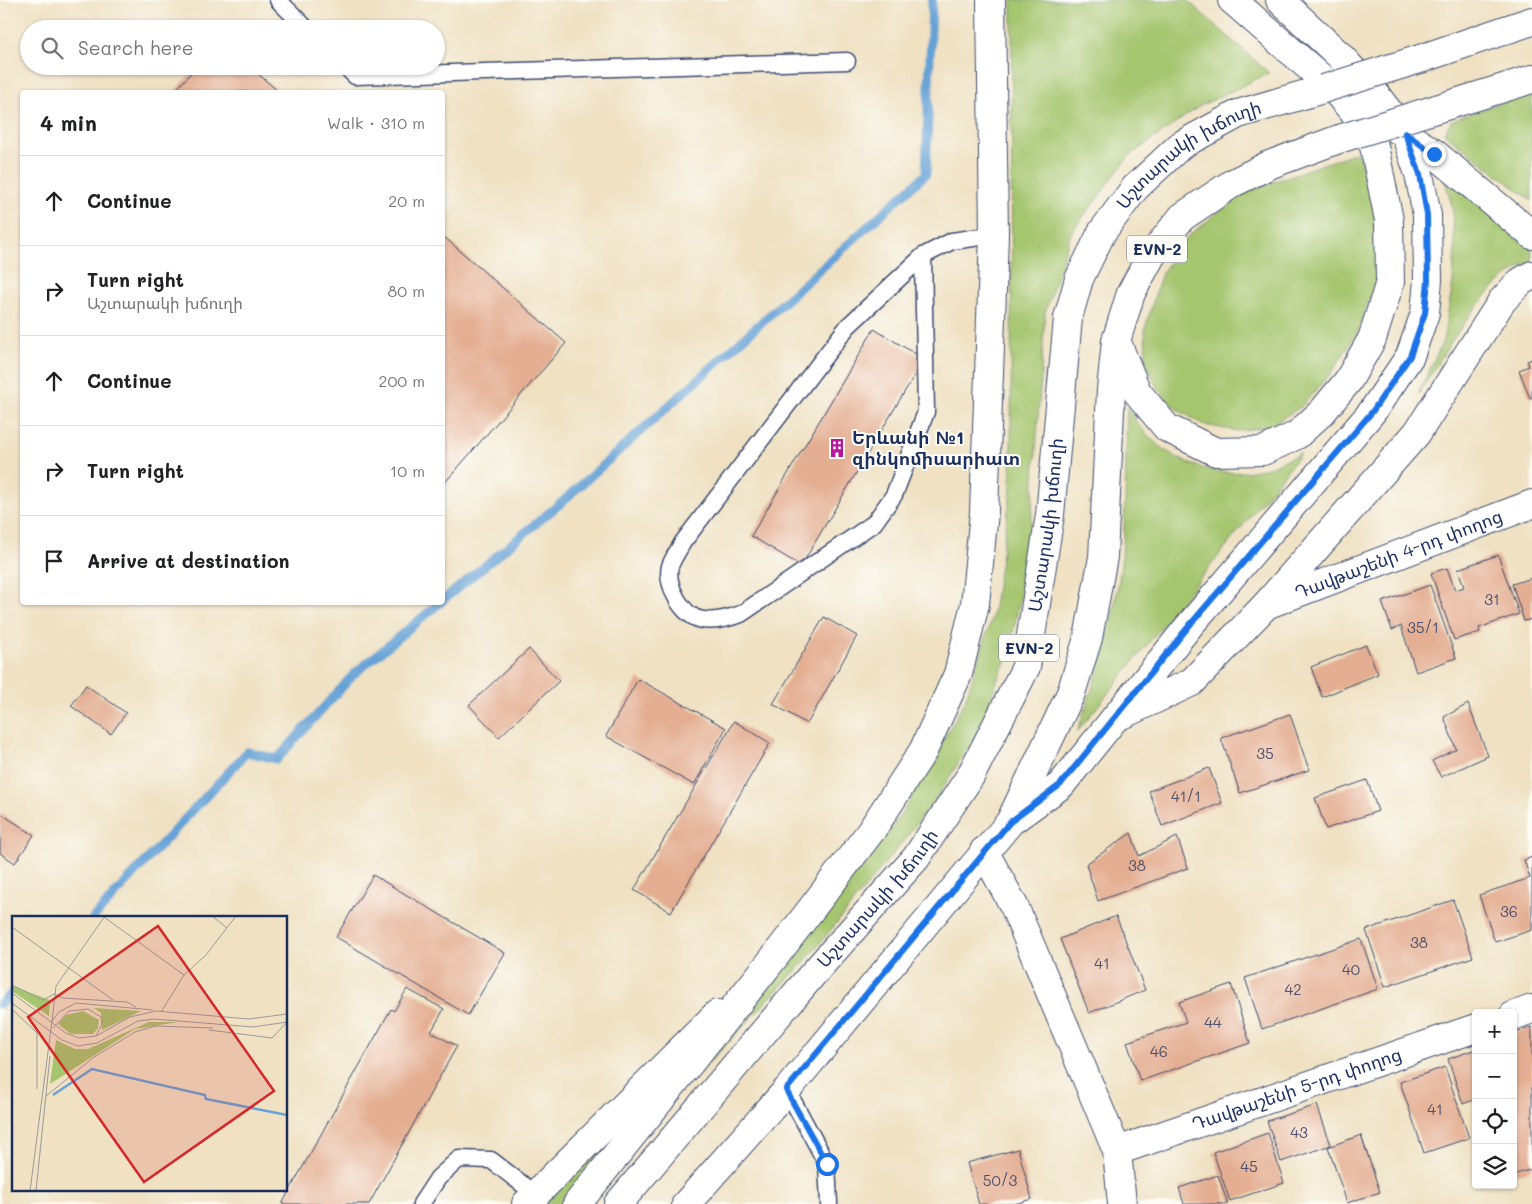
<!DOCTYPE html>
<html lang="en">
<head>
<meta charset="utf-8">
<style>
	:root { --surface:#fff; --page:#f2f2f2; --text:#202124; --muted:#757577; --line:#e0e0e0 }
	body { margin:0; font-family:Mali,"Noto Sans Armenian",sans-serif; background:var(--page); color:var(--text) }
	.controls { position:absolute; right:15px; bottom:15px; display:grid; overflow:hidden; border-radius:5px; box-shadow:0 1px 4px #0004 }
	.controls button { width:45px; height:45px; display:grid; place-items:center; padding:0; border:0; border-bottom:1px solid var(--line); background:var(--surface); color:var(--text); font:25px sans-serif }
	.stop { position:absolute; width:15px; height:15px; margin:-11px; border:4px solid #1a73e8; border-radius:50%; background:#fff }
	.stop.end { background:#1a73e8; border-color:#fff; box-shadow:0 1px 5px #0008 }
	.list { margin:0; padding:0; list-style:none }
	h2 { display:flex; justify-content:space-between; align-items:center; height:65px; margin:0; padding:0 20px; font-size:21px }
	h2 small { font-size:16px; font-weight:400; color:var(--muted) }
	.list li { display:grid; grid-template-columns:32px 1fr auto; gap:15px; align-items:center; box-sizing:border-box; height:90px; padding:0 20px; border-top:1px solid var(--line) }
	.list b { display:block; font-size:19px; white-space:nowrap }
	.list p { margin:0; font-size:16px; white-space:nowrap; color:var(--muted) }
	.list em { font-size:16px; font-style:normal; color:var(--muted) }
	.icon { flex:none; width:28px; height:28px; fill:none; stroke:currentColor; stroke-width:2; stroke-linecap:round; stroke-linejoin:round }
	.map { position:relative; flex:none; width:1532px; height:1204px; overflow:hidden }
	.search { position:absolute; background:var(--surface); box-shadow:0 1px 4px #0004; left:20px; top:20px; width:425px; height:55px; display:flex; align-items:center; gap:12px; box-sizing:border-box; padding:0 18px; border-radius:28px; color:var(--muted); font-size:19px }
	.panel { position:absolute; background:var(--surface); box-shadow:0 1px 4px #0004; left:20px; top:90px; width:425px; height:515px; border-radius:5px }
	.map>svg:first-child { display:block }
	.green { fill:#a5c56e; stroke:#607a66 }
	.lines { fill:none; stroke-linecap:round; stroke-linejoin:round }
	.stream { stroke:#66a2d6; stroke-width:9 }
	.building { fill:#e4ae92 }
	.service-casing { stroke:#3b4a6d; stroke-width:19 }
	.minor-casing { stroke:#3b4a6d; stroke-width:30 }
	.tertiary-casing { stroke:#3b4a6d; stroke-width:30 }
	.primary-casing { stroke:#3b4a6d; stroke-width:30 }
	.service { stroke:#fff; stroke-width:16 }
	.minor { stroke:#fff; stroke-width:28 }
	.tertiary { stroke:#fff; stroke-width:28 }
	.primary { stroke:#fff; stroke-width:28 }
	.primary-bridge-casing { stroke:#3b4a6d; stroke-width:30; stroke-linecap:butt }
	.primary-bridge { stroke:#fff; stroke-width:28 }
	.route { stroke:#1a73e8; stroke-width:6 }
	.labels { text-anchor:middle; stroke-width:4; stroke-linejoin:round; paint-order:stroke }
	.number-label { font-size:15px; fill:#4d4f6b }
	.shield { fill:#fdfcf7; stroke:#5f6c8c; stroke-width:1 }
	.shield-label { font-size:16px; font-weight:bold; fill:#1b2f5e }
	.street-label { font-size:18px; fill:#1b2f5e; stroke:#fdfcf7 }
	.poi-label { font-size:18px; font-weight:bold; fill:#1b2f5e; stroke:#fdfcf7; text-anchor:start }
	.inset-river { fill:none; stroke:#66a2d6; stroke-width:2.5 }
	.inset-road { fill:none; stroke:#9a9a9a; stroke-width:1 }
	.view { fill:#d62828; fill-opacity:0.15; stroke:#d62828; stroke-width:2.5 }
	.inset-edge { fill:none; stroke:#1b2f5e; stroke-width:2.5 }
</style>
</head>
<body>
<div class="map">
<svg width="1532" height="1204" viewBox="0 0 1532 1204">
	<rect width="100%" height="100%" fill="#fdfcf7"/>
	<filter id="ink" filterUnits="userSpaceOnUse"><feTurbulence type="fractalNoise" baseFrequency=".02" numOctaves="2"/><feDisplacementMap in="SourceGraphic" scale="10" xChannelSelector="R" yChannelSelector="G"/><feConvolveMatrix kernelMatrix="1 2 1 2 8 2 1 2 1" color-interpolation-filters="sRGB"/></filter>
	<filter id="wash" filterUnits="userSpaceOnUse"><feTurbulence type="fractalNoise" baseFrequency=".0096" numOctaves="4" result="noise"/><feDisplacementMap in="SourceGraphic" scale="20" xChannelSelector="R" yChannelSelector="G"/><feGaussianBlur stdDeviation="1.12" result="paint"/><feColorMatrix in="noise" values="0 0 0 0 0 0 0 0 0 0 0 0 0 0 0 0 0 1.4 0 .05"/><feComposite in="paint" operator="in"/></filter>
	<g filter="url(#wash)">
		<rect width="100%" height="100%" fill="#efe1c2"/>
		<!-- green -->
		<path class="green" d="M1012,0H1187L1269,73L1200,106L1129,156L1071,233L1045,313L1029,557L1009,651L976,735L932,805L849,908L806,960L699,1073L690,1066L834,902L903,812L965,701L993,614L1011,490Z
			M1532,92V201L1444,133L1452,120Z
			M1357,152L1372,194L1378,245L1375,284L1357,333L1332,372L1301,407L1269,426L1238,431L1204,425L1175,408L1157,387L1146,363L1145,328L1162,273L1186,238L1242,193Z
			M1444,177L1532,246V262C1482,281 1447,351 1418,394L1443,341L1453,283L1455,246L1452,206Z
			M1127,407C1154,457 1213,485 1269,467C1280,463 1291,457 1301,453L1077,732C1101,667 1121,598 1124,529C1126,488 1126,447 1127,407Z
			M648,1093L565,1204H545Z"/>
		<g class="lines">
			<!-- stream -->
			<path class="stream" d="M442,601L562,502L926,174L932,0
				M93,918L247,752L277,759L355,673L441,602
				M0,1004L14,991"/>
		</g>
		<g id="blocks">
			<!-- building -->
			<path class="building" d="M197,66H249L279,92H174Z
				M442,235L566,343L442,486Z
				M874,329L924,359L801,566L751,536Z
				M1532,359V398H1530L1519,370L1529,366L1527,361Z
				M1498,555L1519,614L1479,628L1480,632L1454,640L1431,573L1447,568L1455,590L1464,587L1458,569Z
				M1532,578V619L1524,621L1512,584Z
				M1430,585L1456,658L1416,672L1401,626L1392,630L1382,602Z
				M824,617L857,636L807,724L773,704Z
				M1366,645L1378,674L1322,697L1311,667Z
				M529,649L559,681L499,737L469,705Z
				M638,679L726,728L694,785L606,736Z
				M86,685L126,713L111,734L71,706Z
				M1468,704L1488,756L1441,777L1432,761L1456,749L1444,717Z
				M1290,714L1309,770L1240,793L1221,738Z
				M734,721L770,743L671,912L634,890Z
				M1209,768L1222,803L1162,826L1149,791Z
				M1367,780L1378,811L1326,829L1315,798Z
				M0,813L34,835L15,863L0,853Z
				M1131,833L1139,856L1177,837L1188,868L1098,901L1086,864Z
				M1532,857V930L1495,942L1479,895L1530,878L1524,860Z
				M373,875L505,953L468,1015L336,937Z
				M1453,900L1473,957L1385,987L1366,930Z
				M1116,916L1145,990L1089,1013L1060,939Z
				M1361,939L1378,989L1262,1029L1245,978Z
				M1231,984L1250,1043L1140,1081L1127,1042L1186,1022L1179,1002Z
				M407,989L444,1009L431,1032L457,1046L369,1204H282L391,1009L394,1011Z
				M1532,1027V1169L1513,1175V1034Z
				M1476,1049V1099L1463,1104L1448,1059Z
				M1445,1067L1469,1138L1424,1153L1400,1082Z
				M1317,1105L1331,1145L1281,1162L1267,1121Z
				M1268,1133L1284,1183L1230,1201L1213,1152Z
				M1361,1135L1380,1192L1347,1203L1328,1147Z
				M1018,1149L1032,1199L1014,1204H979L967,1163Z
				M1218,1175L1228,1204H1184L1179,1188Z"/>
		</g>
	</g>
	<g filter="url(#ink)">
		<use href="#blocks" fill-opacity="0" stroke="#3b4a6d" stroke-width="1"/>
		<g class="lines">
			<!-- service casing -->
			<g class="service-casing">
				<path id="service" d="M278,0L307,29
					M345,66L355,76L847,61
					M923,256L926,412L894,495L874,523L741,614C728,618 716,622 703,620C683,618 665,585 670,566C673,558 679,549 683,542L848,326L923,256L952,241L994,235
					M787,1090L827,1164L829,1204
					M421,1204L438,1178L459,1159L491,1160L535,1194"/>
			</g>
			<!-- minor casing -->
			<g class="minor-casing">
				<g id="minor">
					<path id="s1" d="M1266,605L1532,504"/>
					<path d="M984,851L1014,906L1117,1151L1122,1204"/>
					<path d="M1513,1016L1532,1009"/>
					<path id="s2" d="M1117,1151L1476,1028"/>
					<path d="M526,1204L717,1014"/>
				</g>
			</g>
			<!-- tertiary casing -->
			<g class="tertiary-casing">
				<path id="tertiary" d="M1339,92L1434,153L1532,235
					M1115,718L1192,682L1266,605L1417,433L1502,301L1520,282L1532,275"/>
			</g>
			<!-- primary casing -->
			<g class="primary-casing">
				<g id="primary">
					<path d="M1420,59L1532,21"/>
					<path d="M1436,109L1532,79"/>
					<path d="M1118,345L1137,392L1167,428L1216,452L1263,451L1297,435L1322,412L1348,381L1372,339L1390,282L1389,220L1374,146L1357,116L1333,88L1232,0"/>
					<path d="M1014,819L1061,785L1189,626L1372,412L1410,356L1425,313L1428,280L1427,215L1419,174L1405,133L1375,94L1339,55L1280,0"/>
					<path d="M577,1204L773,959L871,831L923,751L958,674L975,604L984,512L994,235L991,0"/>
					<path id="s3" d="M618,1204L812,975L916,858L971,775L1026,667L1050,515L1068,318L1079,279L1102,232L1135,188L1181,145L1238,114L1323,89"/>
					<path d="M686,1204L787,1090L1010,822L1071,693L1088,638L1103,557L1111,390L1116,341L1131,293L1151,256L1182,217L1233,183L1269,165L1339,139"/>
				</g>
			</g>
			<!-- service -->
			<use href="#service" class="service"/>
			<!-- minor -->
			<use href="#minor" class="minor"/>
			<!-- tertiary -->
			<use href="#tertiary" class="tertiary"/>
			<!-- primary -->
			<use href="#primary" class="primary"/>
			<!-- primary-bridge casing -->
			<g class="primary-bridge-casing">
				<path id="primary-bridge" d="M1323,89L1420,59
					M1339,139L1436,109"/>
			</g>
			<!-- primary-bridge -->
			<use href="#primary-bridge" class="primary-bridge"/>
		</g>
	</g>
	<g class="lines" filter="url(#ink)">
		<!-- route -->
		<path class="route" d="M827,1164L786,1090L1010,822L1060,785L1189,626L1372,412L1410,356L1425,313L1428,280L1427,215L1420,174L1405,133L1434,154"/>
	</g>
	<!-- icons -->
	<defs>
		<g id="building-bare" transform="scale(1.5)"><path d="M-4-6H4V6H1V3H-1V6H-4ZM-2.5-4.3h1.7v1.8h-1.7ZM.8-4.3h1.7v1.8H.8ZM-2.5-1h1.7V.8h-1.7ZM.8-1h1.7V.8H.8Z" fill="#b5179e" stroke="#fdfcf7" stroke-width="2.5" paint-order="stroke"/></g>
	</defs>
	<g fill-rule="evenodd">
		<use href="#building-bare" x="837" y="448"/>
	</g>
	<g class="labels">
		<!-- number labels -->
		<g class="number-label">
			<text x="1492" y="605">31</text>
			<text x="1423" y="633">35/1</text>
			<text x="1265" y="759">35</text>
			<text x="1186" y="802">41/1</text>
			<text x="1137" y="871">38</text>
			<text x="1509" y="917">36</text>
			<text x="1419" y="948">38</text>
			<text x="1102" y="969">41</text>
			<text x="1351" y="975">40</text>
			<text x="1293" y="995">42</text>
			<text x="1213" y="1028">44</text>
			<text x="1159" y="1057">46</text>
			<text x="1435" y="1115">41</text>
			<text x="1299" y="1138">43</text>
			<text x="1249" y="1172">45</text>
			<text x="1000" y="1186">50/3</text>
		</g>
		<!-- shield labels -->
		<g class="shield">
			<rect x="1127" y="235.5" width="60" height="27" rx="4"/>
			<rect x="999" y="634.5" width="60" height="27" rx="4"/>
		</g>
		<g class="shield-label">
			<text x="1157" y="255">EVN-2</text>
			<text x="1029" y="654">EVN-2</text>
		</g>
		<!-- street labels -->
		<g class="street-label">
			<text dy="6" stroke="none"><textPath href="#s3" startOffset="1241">Աշտարակի խճուղի</textPath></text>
			<text dy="6" stroke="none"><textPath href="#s3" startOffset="821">Աշտարակի խճուղի</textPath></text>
			<text dy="6" stroke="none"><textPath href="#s1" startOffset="142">Դավթաշենի 4-րդ փողոց</textPath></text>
			<text dy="6" stroke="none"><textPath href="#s3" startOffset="401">Աշտարակի խճուղի</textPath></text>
			<text dy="6" stroke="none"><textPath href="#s2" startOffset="190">Դավթաշենի 5-րդ փողոց</textPath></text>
		</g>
		<!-- poi labels -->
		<g class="poi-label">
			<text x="852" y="444">Երևանի №1<tspan x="852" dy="21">զինկոմիսարիատ</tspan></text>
		</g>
	</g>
	<!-- overview -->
	<g transform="translate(12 916)">
		<rect width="275" height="275" fill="#efe1c2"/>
		<path d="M0,70L38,84L37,100L0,75ZM82,92L129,95L90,114L89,97ZM71,95L87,104L86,112L81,118H59L46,108L54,99ZM137,106H166L123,113L38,168L44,124L63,133H76Z" fill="#a5c56e"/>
		<path class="inset-river" d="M41,179L80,153L193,179L194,183L275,199"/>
		<path class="inset-road" d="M200,0L215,12M92,1L172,59M0,11L101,84M0,69L31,84L42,78M0,77L54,117L67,122L84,120L118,101L144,95L237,103L275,98M42,78L51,82L115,86L124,91M0,87L50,124L66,130L85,127L126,105L142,103L241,111L275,106M0,93L25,117V173M149,96L172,59L194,39L224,0M40,106L44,70L93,0M41,112L57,95L76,93L89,101L90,108L84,120M197,114L260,122L275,106M34,180L82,141L123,116L143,110L201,112M18,275L40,105L47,96L64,87L141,94M24,275L38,140"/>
		<path class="view" d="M146,10L262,175L132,266L16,101Z"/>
		<rect width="275" height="275" class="inset-edge"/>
	</g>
</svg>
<div class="controls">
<button>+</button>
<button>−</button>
<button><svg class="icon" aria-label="locate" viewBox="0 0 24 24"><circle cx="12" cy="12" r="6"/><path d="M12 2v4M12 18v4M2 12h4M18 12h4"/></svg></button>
<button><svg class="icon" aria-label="layers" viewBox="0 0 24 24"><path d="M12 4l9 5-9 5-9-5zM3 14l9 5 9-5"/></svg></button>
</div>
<div class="stop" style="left:827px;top:1164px"></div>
<div class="stop end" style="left:1434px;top:154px"></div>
<div class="search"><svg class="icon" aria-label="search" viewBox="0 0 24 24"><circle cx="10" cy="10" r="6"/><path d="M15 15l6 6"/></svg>Search here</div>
<section class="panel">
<h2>4 min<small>Walk · 310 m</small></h2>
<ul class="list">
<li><svg class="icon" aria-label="ahead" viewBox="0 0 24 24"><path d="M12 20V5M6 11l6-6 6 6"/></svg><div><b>Continue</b></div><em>20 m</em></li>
<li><svg class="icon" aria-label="right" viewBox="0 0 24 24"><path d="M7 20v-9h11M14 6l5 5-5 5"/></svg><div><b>Turn right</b><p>Աշտարակի խճուղի</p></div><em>80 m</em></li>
<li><svg class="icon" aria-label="ahead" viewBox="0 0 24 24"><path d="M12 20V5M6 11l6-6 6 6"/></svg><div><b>Continue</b></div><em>200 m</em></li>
<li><svg class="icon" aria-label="right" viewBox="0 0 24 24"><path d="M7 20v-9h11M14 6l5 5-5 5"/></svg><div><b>Turn right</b></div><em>10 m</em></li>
<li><svg class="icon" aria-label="arrive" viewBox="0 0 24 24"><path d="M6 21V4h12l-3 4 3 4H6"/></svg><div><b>Arrive at destination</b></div></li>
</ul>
</section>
</div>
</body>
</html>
